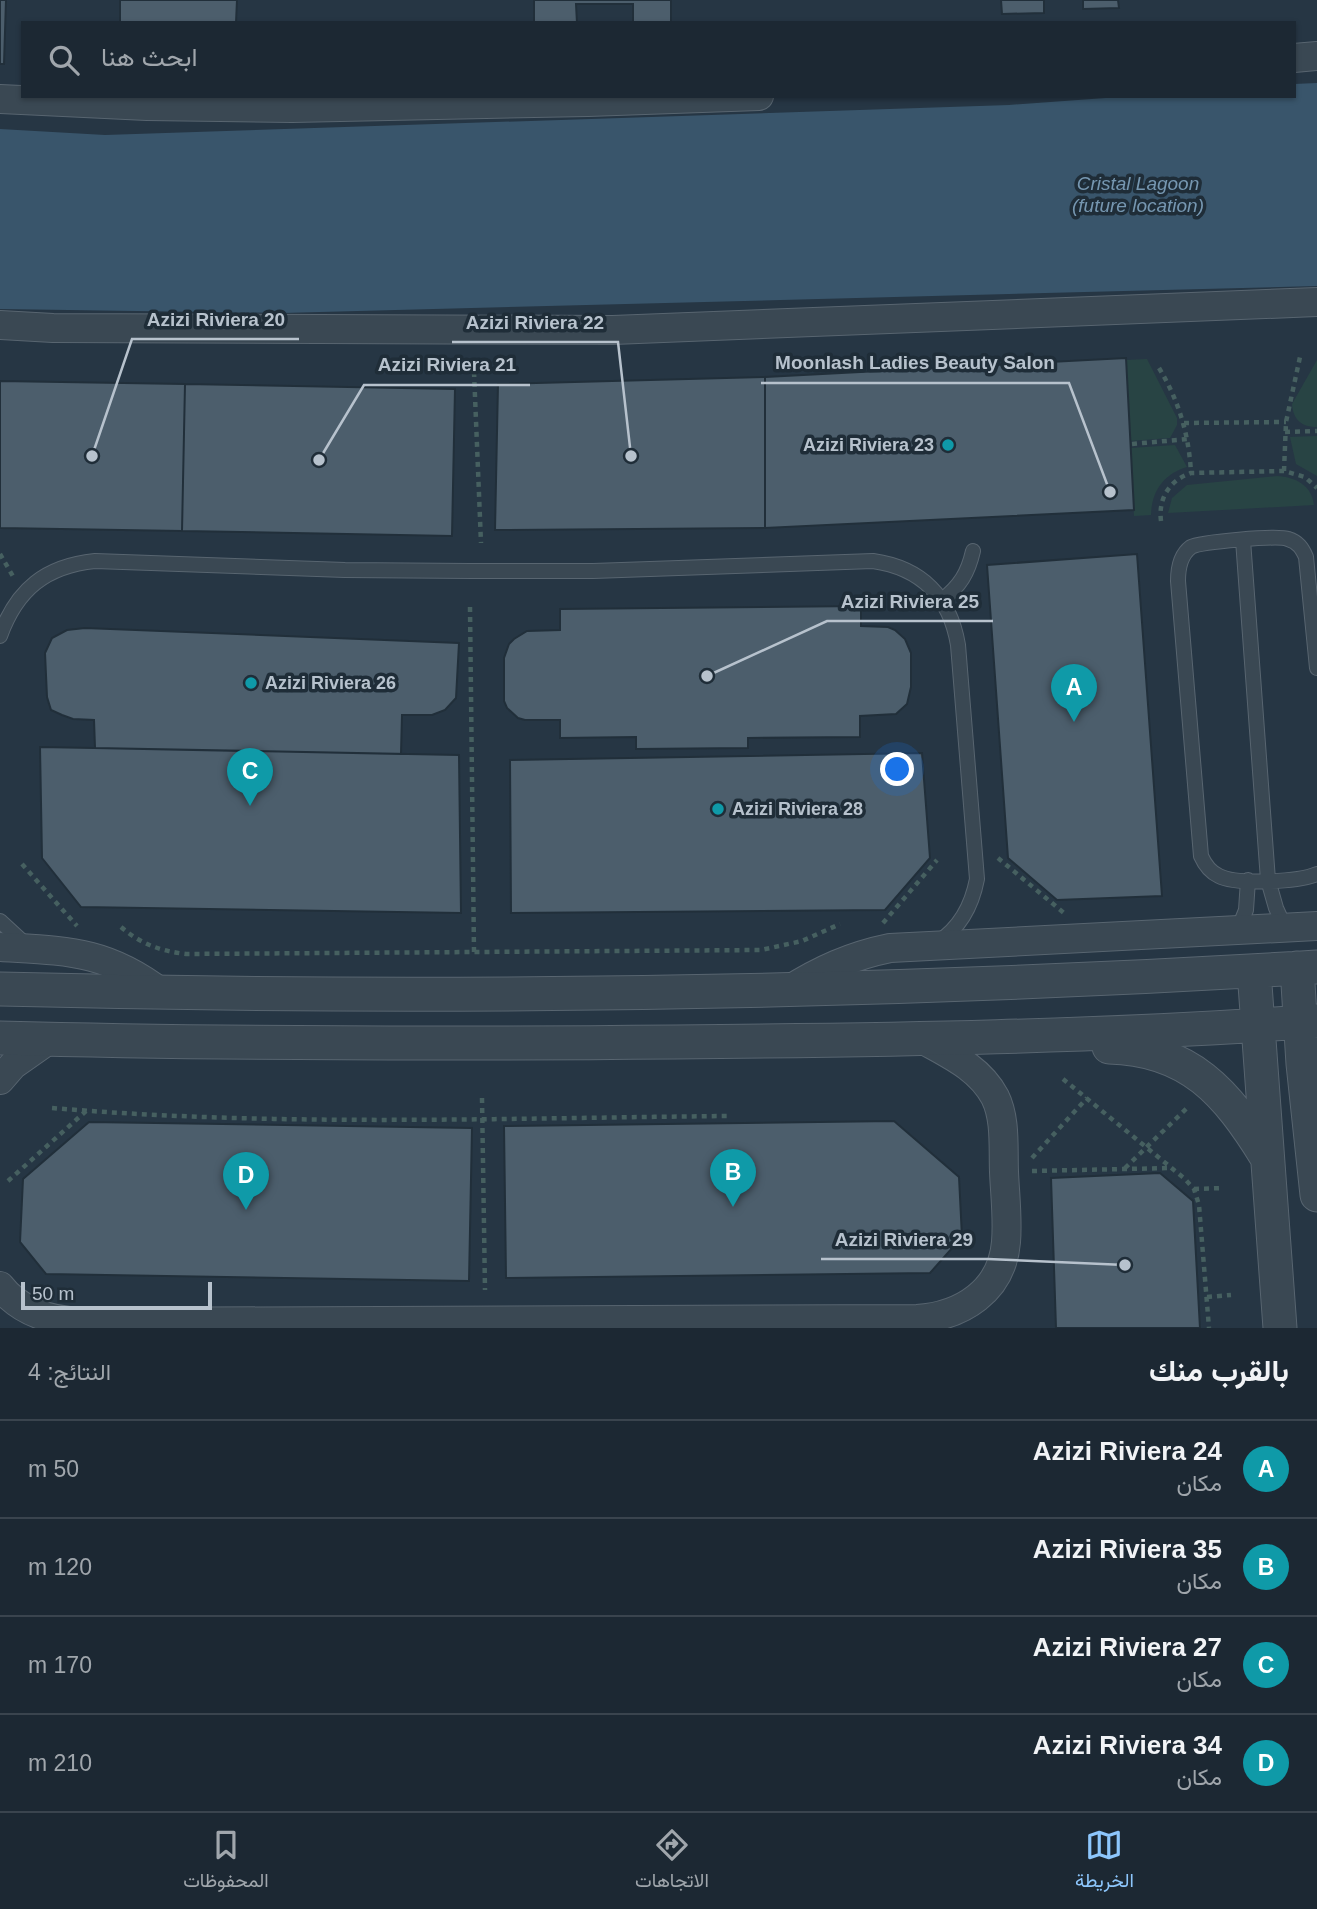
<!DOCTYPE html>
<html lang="ar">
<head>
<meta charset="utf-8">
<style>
	:root { --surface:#1c2833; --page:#25303b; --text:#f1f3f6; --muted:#a0a6ac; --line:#3a444e; --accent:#8dc6fc }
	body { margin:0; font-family:Helvetica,Vazirmatn,sans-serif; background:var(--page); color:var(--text); direction:rtl }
	.scale { position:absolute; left:21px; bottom:18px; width:191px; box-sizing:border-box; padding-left:7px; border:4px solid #b7c2cd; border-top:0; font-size:19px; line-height:24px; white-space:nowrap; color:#b7c2cd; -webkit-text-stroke:5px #1f2d38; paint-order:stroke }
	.you { position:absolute; left:898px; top:770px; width:24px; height:24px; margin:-18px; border:5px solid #fff; border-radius:50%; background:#1a73e8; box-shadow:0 0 0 10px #1a73e833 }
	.badge { display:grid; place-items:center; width:46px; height:46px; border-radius:50%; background:var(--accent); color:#fff; font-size:23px; font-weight:700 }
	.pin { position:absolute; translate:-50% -58px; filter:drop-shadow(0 2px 4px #0008) }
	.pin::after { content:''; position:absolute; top:37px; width:24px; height:21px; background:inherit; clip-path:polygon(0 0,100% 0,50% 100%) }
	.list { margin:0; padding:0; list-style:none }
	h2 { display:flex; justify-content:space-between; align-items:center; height:91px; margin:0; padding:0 28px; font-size:30px }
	h2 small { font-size:23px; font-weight:400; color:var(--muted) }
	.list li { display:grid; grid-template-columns:46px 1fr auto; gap:21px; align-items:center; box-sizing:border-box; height:98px; padding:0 28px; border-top:2px solid var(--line) }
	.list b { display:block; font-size:26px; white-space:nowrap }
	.list p { margin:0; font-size:23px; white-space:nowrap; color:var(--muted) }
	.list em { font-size:23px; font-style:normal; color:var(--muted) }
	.icon { flex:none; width:38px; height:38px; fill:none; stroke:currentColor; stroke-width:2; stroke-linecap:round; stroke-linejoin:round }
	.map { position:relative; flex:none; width:1317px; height:1328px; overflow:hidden; direction:ltr }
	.search { position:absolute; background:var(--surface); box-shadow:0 2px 5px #0004; left:21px; right:21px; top:21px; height:77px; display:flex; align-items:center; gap:18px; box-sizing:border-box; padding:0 24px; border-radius:0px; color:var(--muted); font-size:26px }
	.sheet { height:483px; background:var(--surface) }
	nav { display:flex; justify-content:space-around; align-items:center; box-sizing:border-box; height:98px; border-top:2px solid var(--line); background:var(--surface); font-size:19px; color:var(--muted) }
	nav a { display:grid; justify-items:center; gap:4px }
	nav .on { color:var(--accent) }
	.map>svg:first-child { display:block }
	.green { fill:#284444 }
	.water { fill:#39556b }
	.building { fill:#4c5e6c; stroke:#212f3a; stroke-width:2 }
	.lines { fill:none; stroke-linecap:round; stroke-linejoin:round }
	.service-casing { stroke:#586570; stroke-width:16 }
	.minor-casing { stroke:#586570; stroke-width:30 }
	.tertiary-casing { stroke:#586570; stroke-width:35 }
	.path { stroke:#466060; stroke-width:4.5; stroke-dasharray:5 5; stroke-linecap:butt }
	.service { stroke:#3a4853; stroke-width:14 }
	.minor { stroke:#3a4853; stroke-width:28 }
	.tertiary { stroke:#3a4853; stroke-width:33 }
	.culture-dot { fill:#0f9aa8; stroke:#1f2d38; stroke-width:2.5 }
	.labels { text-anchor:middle; stroke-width:7; stroke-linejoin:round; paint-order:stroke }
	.poi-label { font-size:18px; font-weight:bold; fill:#b7c2cd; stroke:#1f2d38; text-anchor:start }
	.water-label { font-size:19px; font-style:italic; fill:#7697b1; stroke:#1f2d38 }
	.leader { fill:none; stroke:#b7c2cd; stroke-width:2.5 }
	.callout-dot { fill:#b7c2cd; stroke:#1f2d38; stroke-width:2.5 }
	.callout-label { font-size:19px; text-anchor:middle; font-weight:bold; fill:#b7c2cd; stroke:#1f2d38; stroke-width:7; stroke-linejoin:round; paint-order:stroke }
</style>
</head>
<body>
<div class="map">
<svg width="1317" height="1328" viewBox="0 0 1317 1328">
	<rect width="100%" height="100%" fill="#263644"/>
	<!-- green -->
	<path class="green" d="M1147,359L1177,418V425L1170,438L1130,441L1126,360Z
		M1317,360V427C1302,427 1293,420 1292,404Z
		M1317,436V476L1296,464L1290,437Z
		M1175,445L1187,467C1164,474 1152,490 1151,515L1134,516L1130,448Z
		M1277,476C1295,477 1312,485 1314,505L1168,513L1172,498L1187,485Z"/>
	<!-- water -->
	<path class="water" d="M1317,83V286L282,313L0,309V129L105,135L1009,105L1133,96H1294V84Z"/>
	<!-- building -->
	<path class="building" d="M0,0H6L4,64H0Z
		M120,0H237L236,23H120Z
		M534,0H671V23H633V4H576L577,23H534Z
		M1001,0H1044V13L1002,14Z
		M1083,0H1118L1119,8L1083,9Z
		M1126,358L1134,510L765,528V377Z
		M765,377V528L495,530L498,384Z
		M0,381L185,384L182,531L0,528Z
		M185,384L455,389L452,536L182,531Z
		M1137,554L1162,896L1057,900L1008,858L987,565Z
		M861,606V626L888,627L895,630L905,639L911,653V687L907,704L896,714L860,716V737L748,738V748L636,749V737L560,738V720H525L518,718L507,708L504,701V658L509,644L514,639L527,631L560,630V609Z
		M85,628L459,643L456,698L445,710L432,715H402L401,754L95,748L94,720L73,719L62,715L51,710L47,697L45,653L52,638L67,630Z
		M40,747L459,755L461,913L81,907L42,858Z
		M922,753L930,858L885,910L511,913L510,760Z
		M894,1121L959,1177L962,1237L930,1273L506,1278L504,1126Z
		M89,1122L472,1128L469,1281L46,1274L20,1242L23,1179Z
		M1160,1173L1193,1201L1200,1328H1056L1051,1178Z"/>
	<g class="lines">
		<!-- service casing -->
		<g class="service-casing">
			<path id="service" d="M1243,540L1268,880L1276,908L1285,928
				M942,600C960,586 968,573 973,551
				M0,636C17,589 46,566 95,561L345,570L470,571H593L873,561C922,568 950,597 958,645L977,879C972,905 961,927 938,942
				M1317,668L1306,557C1302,548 1298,542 1288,539C1278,535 1200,542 1191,547C1180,555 1178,568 1178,581L1201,856C1205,865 1210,872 1219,876C1236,885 1299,882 1317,874
				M0,921L25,944
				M1238,930L1246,910L1248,880"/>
		</g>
		<!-- minor casing -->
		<g class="minor-casing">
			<path id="minor" d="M1294,58L1317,56
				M0,99L147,106L292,108L588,102L759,96
				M0,325L53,328L613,330L1317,302
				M0,947C67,951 106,950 162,993
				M787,991C820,970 851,956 890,948L1317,926
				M0,1080L13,1065L50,1039
				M0,1286C20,1312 50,1321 82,1322L917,1319C962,1316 1002,1291 1006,1242C1008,1219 1005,1195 1004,1172C1003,1148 1006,1119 995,1097C979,1067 948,1054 920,1038"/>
		</g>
		<!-- tertiary casing -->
		<g class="tertiary-casing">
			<path id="tertiary" d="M1297,968L1303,1064L1317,1195
				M1254,971L1280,1328
				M0,989C439,1000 879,994 1317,967
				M0,1038C225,1044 450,1044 675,1042C889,1040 1104,1037 1317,1021
				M1109,1047C1190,1049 1227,1093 1266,1156"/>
		</g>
		<!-- path -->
		<path class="path" d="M1159,368C1179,401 1189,435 1191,473
			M474,372L481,543
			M1184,423L1286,422
			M1285,432L1317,431
			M1132,444L1188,439
			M1284,471L1286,422L1300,357
			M1161,521C1158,498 1170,480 1191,473L1284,471L1305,477L1317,488
			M0,554L14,578
			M470,607L474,952
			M998,858L1064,913
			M22,864L77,926
			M883,923L937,860
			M121,927C141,944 160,951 186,954L761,950L802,941L840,924
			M1063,1079L1185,1179L1194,1189L1199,1205L1209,1328
			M482,1098L485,1290
			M52,1108C277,1127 503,1118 728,1116
			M1032,1158L1087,1098
			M1125,1168L1187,1108
			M1032,1171L1171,1168
			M8,1181L86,1111
			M1194,1189L1224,1188
			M1207,1297L1231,1295"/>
		<!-- service -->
		<use href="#service" class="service"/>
		<!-- minor -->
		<use href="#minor" class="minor"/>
		<!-- tertiary -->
		<use href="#tertiary" class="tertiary"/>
	</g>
	<!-- markers -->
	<g class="culture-dot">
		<circle cx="948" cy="445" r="7"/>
		<circle cx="251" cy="683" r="7"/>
		<circle cx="718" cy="809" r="7"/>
	</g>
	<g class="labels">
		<!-- poi labels -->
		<g class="poi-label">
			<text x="934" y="451" text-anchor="end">Azizi Riviera 23</text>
			<text x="265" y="689">Azizi Riviera 26</text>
			<text x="732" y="815">Azizi Riviera 28</text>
		</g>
		<!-- water labels -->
		<g class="water-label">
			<text x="1138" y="190">Cristal Lagoon<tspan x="1138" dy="22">(future location)</tspan></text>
		</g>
	</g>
	<!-- callouts -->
	<path class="leader" d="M92 456L132 339H299M631 456L618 342H452M1110 492L1069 383H761M319 460L364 385H530M707 676L827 621H993M1125 1265L988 1259H821"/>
	<g class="callout-dot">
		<circle cx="92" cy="456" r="7"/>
		<circle cx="631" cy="456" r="7"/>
		<circle cx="1110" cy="492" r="7"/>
		<circle cx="319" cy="460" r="7"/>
		<circle cx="707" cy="676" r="7"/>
		<circle cx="1125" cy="1265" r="7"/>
	</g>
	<g class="callout-label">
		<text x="216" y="326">Azizi Riviera 20</text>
		<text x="535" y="329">Azizi Riviera 22</text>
		<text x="915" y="369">Moonlash Ladies Beauty Salon</text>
		<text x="447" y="371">Azizi Riviera 21</text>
		<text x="910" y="608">Azizi Riviera 25</text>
		<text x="904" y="1246">Azizi Riviera 29</text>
	</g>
</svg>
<div class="scale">50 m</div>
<div class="you"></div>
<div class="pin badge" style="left:1074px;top:722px;background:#0f9aa8">A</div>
<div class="pin badge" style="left:733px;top:1207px;background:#0f9aa8">B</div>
<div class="pin badge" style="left:250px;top:806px;background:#0f9aa8">C</div>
<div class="pin badge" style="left:246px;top:1210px;background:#0f9aa8">D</div>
<div class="search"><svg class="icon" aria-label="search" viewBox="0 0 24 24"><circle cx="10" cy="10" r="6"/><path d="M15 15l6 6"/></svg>ابحث هنا</div>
</div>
<section class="sheet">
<h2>بالقرب منك<small>النتائج: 4</small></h2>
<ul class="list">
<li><span class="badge" style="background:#0f9aa8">A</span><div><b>Azizi Riviera 24</b><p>مكان</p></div><em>50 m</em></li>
<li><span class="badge" style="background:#0f9aa8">B</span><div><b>Azizi Riviera 35</b><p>مكان</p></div><em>120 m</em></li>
<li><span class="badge" style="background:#0f9aa8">C</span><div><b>Azizi Riviera 27</b><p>مكان</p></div><em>170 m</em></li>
<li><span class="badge" style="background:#0f9aa8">D</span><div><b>Azizi Riviera 34</b><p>مكان</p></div><em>210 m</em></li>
</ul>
</section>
<nav>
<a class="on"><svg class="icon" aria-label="map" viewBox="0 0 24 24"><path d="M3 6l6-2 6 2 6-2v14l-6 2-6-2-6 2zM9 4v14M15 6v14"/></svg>الخريطة</a>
<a><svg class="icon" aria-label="directions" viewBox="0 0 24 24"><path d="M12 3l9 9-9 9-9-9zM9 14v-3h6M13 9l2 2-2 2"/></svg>الاتجاهات</a>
<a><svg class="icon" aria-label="saved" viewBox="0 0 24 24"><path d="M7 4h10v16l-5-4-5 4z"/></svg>المحفوظات</a>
</nav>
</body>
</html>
